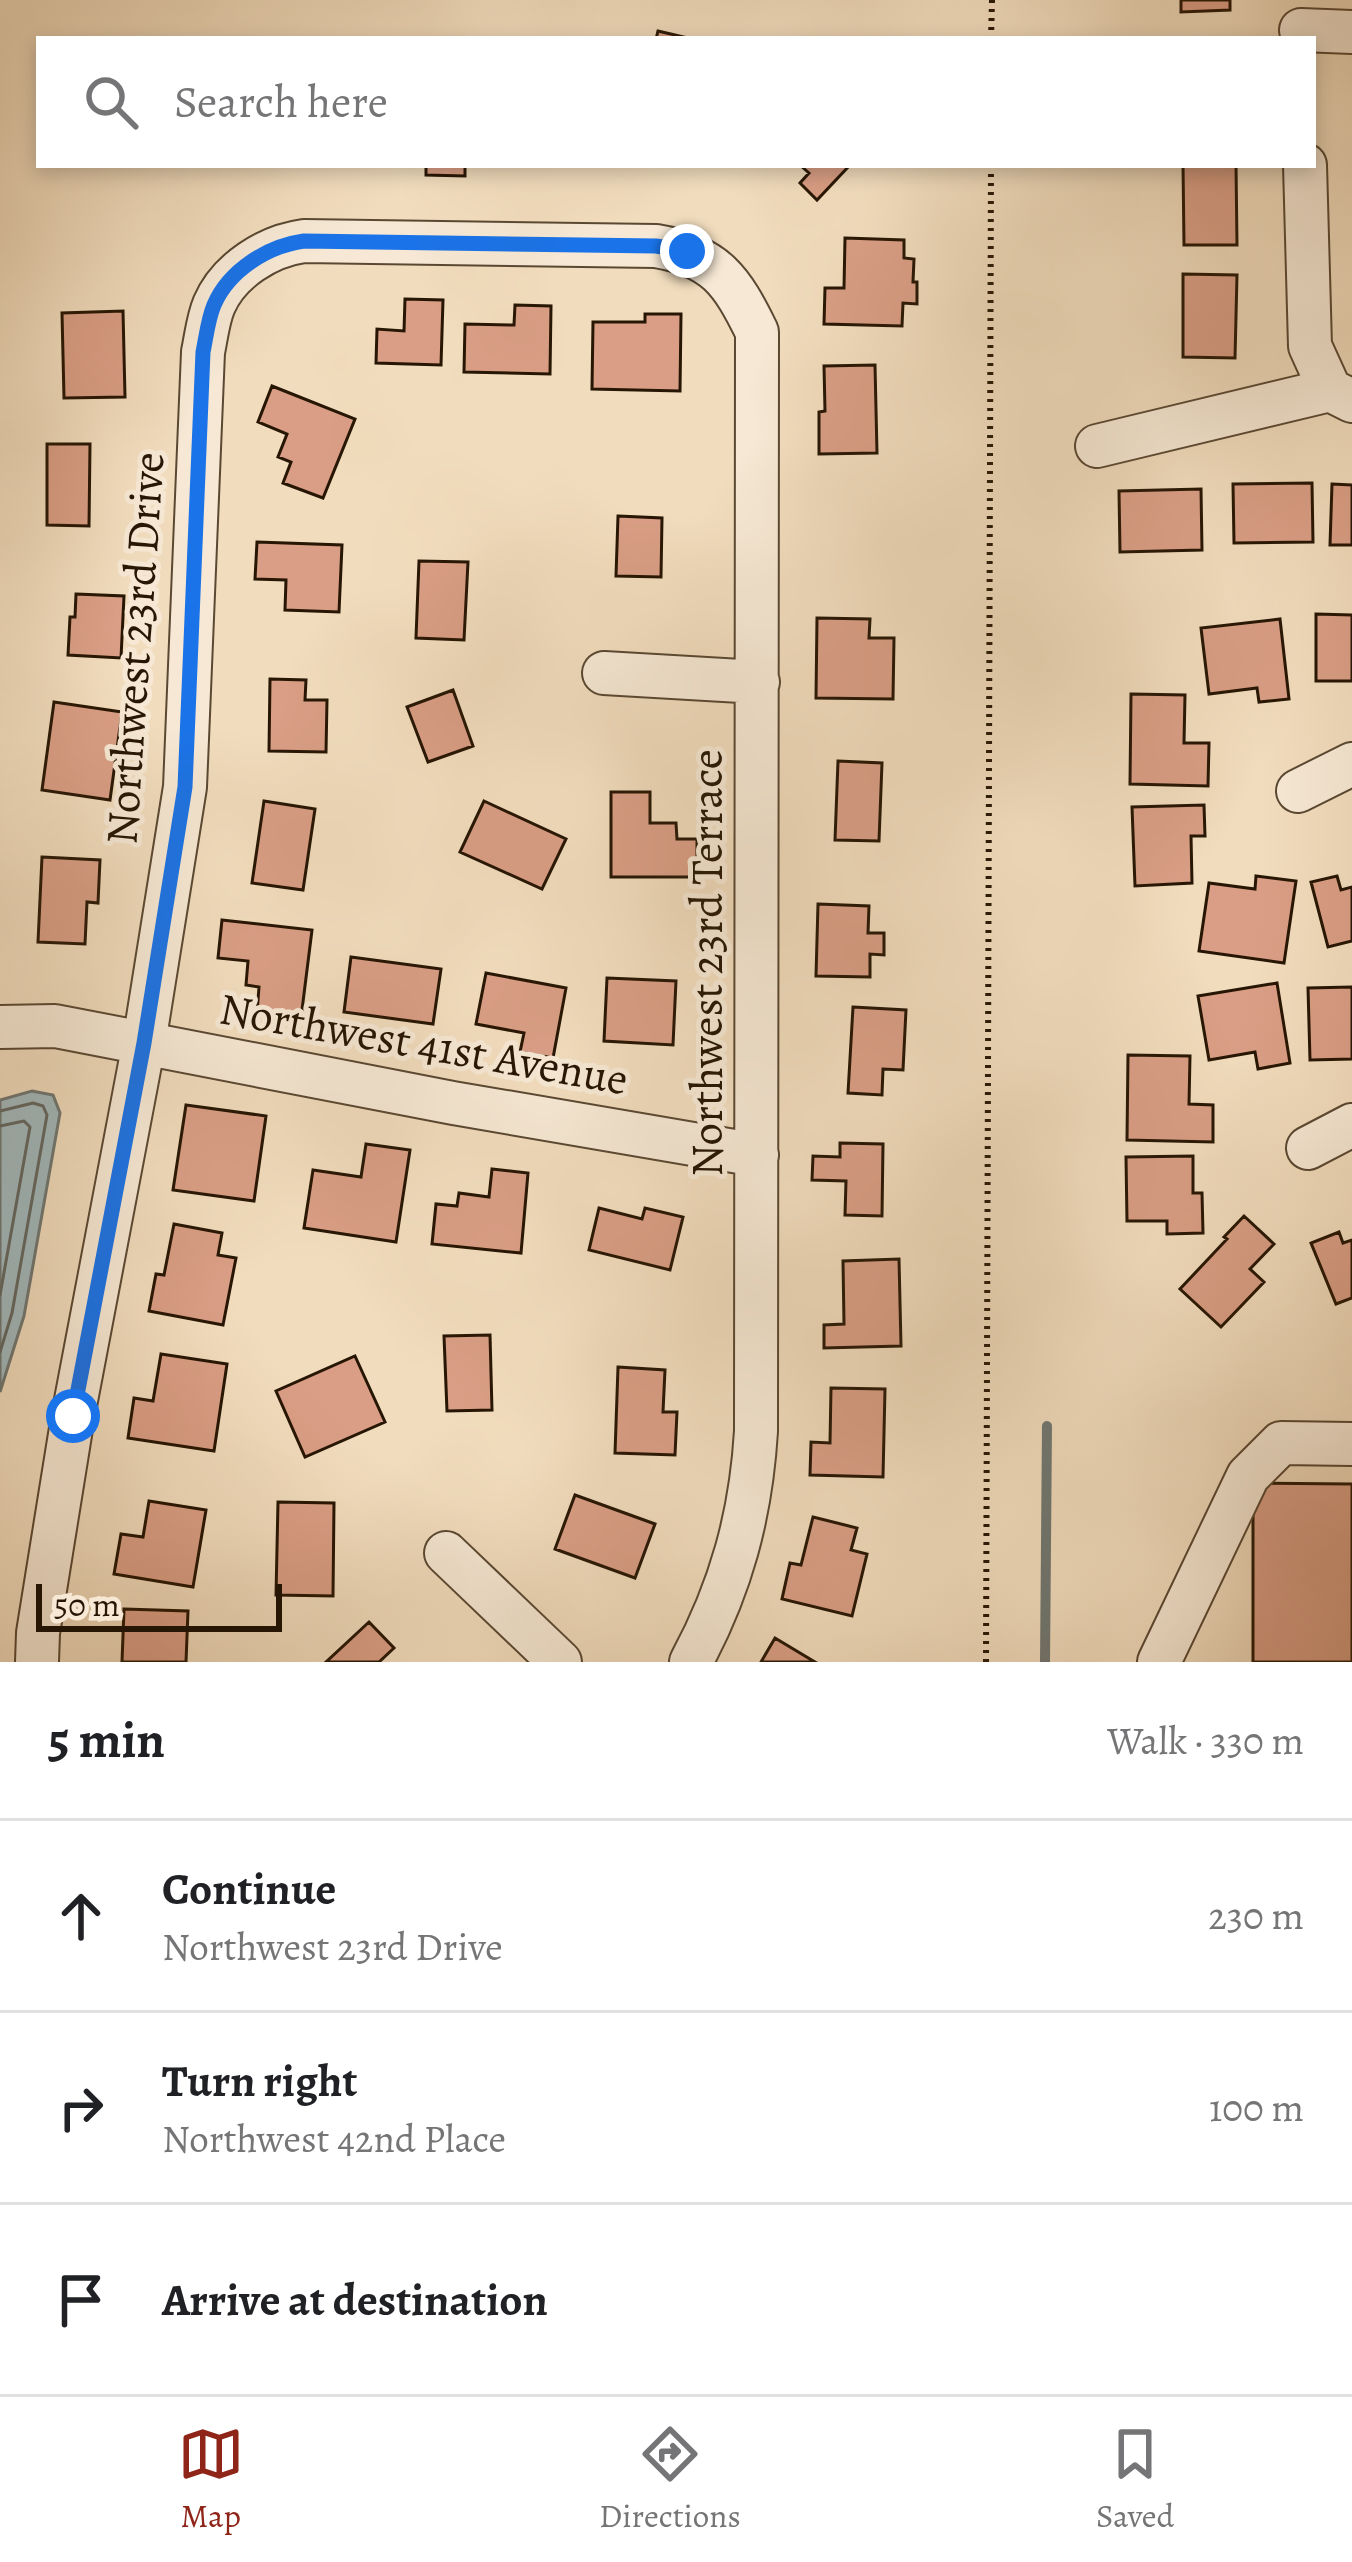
<!DOCTYPE html>
<html lang="en">
<head>
<meta charset="utf-8">
<style>
	:root { --surface:#fff; --page:#f2f2f2; --text:#202124; --muted:#757577; --line:#e0e0e0; --accent:#8f2418 }
	body { margin:0; font-family:Alegreya,serif; background:var(--page); color:var(--text) }
	.scale { position:absolute; left:36px; bottom:30px; width:246px; box-sizing:border-box; padding-left:12px; border:6px solid #271604; border-top:0; font-size:33px; line-height:42px; white-space:nowrap; color:#271604; -webkit-text-stroke:9px #f6e8d4; paint-order:stroke }
	.stop { position:absolute; width:36px; height:36px; margin:-27px; border:9px solid #1a73e8; border-radius:50%; background:#fff }
	.stop.end { background:#1a73e8; border-color:#fff; box-shadow:0 3px 12px #0008 }
	.list { margin:0; padding:0; list-style:none }
	h2 { display:flex; justify-content:space-between; align-items:center; height:156px; margin:0; padding:0 48px; font-size:51px }
	h2 small { font-size:39px; font-weight:400; color:var(--muted) }
	.list li { display:grid; grid-template-columns:78px 1fr auto; gap:36px; align-items:center; box-sizing:border-box; height:192px; padding:0 48px; border-top:3px solid var(--line) }
	.list b { display:block; font-size:45px; white-space:nowrap }
	.list p { margin:0; font-size:39px; white-space:nowrap; color:var(--muted) }
	.list em { font-size:39px; font-style:normal; color:var(--muted) }
	.icon { flex:none; width:66px; height:66px; fill:none; stroke:currentColor; stroke-width:2; stroke-linecap:round; stroke-linejoin:round }
	.map { position:relative; flex:none; width:1352px; height:1662px; overflow:hidden }
	.search { position:absolute; background:var(--surface); box-shadow:0 6px 18px #0003; left:36px; right:36px; top:36px; height:132px; display:flex; align-items:center; gap:30px; box-sizing:border-box; padding:0 42px; border-radius:0px; color:var(--muted); font-size:45px }
	.sheet { height:732px; background:var(--surface) }
	nav { display:flex; justify-content:space-around; align-items:center; box-sizing:border-box; height:168px; border-top:3px solid var(--line); background:var(--surface); font-size:33px; color:var(--muted) }
	nav a { display:grid; justify-items:center; gap:6px }
	nav .on { color:var(--accent) }
	.map>svg:first-child { display:block }
	.water { fill:#a1b8bc; stroke:#707772; stroke-width:3 }
	.lines { fill:none; stroke-linecap:round; stroke-linejoin:round }
	.shore { stroke:#646760; stroke-width:3 }
	.stream { stroke:#707772; stroke-width:10 }
	.building { fill:#d99e85; stroke:#271604; stroke-width:3 }
	.minor-casing { stroke:#5a4832; stroke-width:46 }
	.path { stroke:#271604; stroke-width:6; stroke-dasharray:3 6; stroke-linecap:butt }
	.minor { stroke:#f6e8d4; stroke-width:42 }
	.route { stroke:#1a73e8; stroke-width:15 }
	.labels { text-anchor:middle; stroke-width:10; stroke-linejoin:round; paint-order:stroke }
	.street-label { font-size:45px; fill:#271604; stroke:#f6e8d4 }
</style>
</head>
<body>
<div class="map">
<svg width="1352" height="1662" viewBox="0 0 1352 1662">
	<rect width="100%" height="100%" fill="#f1dcbd"/>
	<filter id="stains"><feTurbulence type="fractalNoise" baseFrequency=".00167" numOctaves="4"/><feColorMatrix values="0 0 0 0 .2 0 0 0 0 .09 0 0 0 0 .02 0 0 0 .5 -.17"/></filter>
	<radialGradient id="worn" r=".72"><stop offset=".6" stop-color="#630" stop-opacity="0"/><stop offset="1" stop-color="#630" stop-opacity=".3"/></radialGradient>
	<!-- water -->
	<path class="water" d="M32,1091L53,1095L60,1113L24,1316L0,1392V1100Z"/>
	<g class="lines">
		<!-- shore -->
		<path class="shore" d="M0,1111L33,1103L43,1106L47,1115L12,1313L0,1352
			M0,1126L24,1121L30,1127L0,1295"/>
		<!-- stream -->
		<path class="stream" d="M1045,1662L1047,1426"/>
	</g>
	<!-- building -->
	<path class="building" d="M1181,0H1230V10L1181,12Z
		M658,31L692,39H656Z
		M426,165H465V176L426,175Z
		M800,165H850L817,200L800,183L809,173Z
		M1183,165H1236L1237,245H1184Z
		M845,238L904,240V258L914,259L913,282H917V304L903,303L902,326L824,324L825,288H844Z
		M1183,274L1237,275L1235,358L1183,357Z
		M405,299L443,300L441,365L376,363L377,329L404,331Z
		M515,305L551,306L550,374L464,372L465,324L514,325Z
		M123,311L125,397L64,398L62,313Z
		M645,314H681L680,391L592,389L593,322H645Z
		M875,365L877,453L819,454V412L825,411L824,366Z
		M272,386L355,419L323,498L283,483L291,462L278,457L287,434L258,422Z
		M47,444H90L89,526L47,525Z
		M1312,483L1313,542L1234,543L1233,484Z
		M1332,484L1352,485V545H1330Z
		M1201,489L1202,550L1120,552L1119,491Z
		M618,516L662,518L661,577L616,576Z
		M257,542L342,545L339,612L285,610L286,580L255,579Z
		M419,561L468,562L464,640L416,638Z
		M76,594L124,596L121,658L68,655L70,617H75Z
		M1316,614L1352,615V681H1316Z
		M817,618L870,619L869,638H894L893,699L816,698Z
		M1280,619L1289,699L1259,702L1257,688L1209,694L1201,628Z
		M270,679L306,680L305,700H327L326,752L269,751Z
		M453,690L473,746L428,762L407,707Z
		M1131,694L1185,695L1184,743H1209L1208,786L1130,784Z
		M54,702L122,712L110,800L42,790Z
		M838,761L882,763L879,841L835,840Z
		M611,792H650V823H676L677,839H697V877H611Z
		M264,801L315,809L303,890L252,883Z
		M484,801L566,839L542,889L460,852Z
		M1204,805L1205,836H1191L1192,883L1135,886L1132,807Z
		M42,857L100,860L98,903L87,902L85,944L38,942Z
		M1256,876L1296,881L1284,963L1199,951L1209,883L1255,889Z
		M1337,876L1341,890L1352,887V941L1328,947L1311,882Z
		M818,904L869,906L868,933H884V955L870,954V977L816,976Z
		M222,920L312,930L301,1018L257,1013L259,987L246,985L248,961L218,958Z
		M351,957L441,969L433,1024L344,1012Z
		M486,973L566,988L553,1058L520,1052L524,1033L476,1024Z
		M607,978L676,981L673,1045L604,1041Z
		M1277,983L1290,1063L1258,1069L1255,1052L1209,1060L1198,996Z
		M1352,987V1059L1310,1060L1308,988Z
		M853,1007L906,1010L903,1070L883,1069L882,1095L848,1093Z
		M1128,1055L1190,1056L1189,1104L1213,1105V1142L1127,1140Z
		M186,1105L266,1116L254,1201L173,1190Z
		M840,1143L883,1144L882,1216L845,1215L846,1181L812,1180L813,1156L840,1157Z
		M366,1144L410,1150L396,1242L304,1228L313,1170L361,1177Z
		M1193,1156V1193H1202L1203,1233L1167,1234V1221H1127L1126,1157Z
		M492,1169L528,1173L521,1253L432,1244L436,1204L457,1206L459,1193L489,1197Z
		M599,1208L642,1219L645,1208L683,1217L670,1270L589,1250Z
		M1244,1216L1274,1244L1250,1269L1264,1282L1221,1327L1180,1289L1227,1239L1224,1237Z
		M174,1224L222,1233L218,1255L236,1258L223,1325L149,1311L156,1274L164,1275Z
		M1339,1232L1343,1243L1352,1240V1298L1336,1304L1311,1243Z
		M899,1259L901,1346L824,1348V1325L844,1324L843,1261Z
		M490,1335L492,1410L447,1411L444,1336Z
		M161,1354L227,1364L214,1451L128,1438L134,1398L153,1401Z
		M355,1356L385,1422L305,1457L276,1391Z
		M618,1367L665,1370L663,1412H677L675,1455L615,1453Z
		M831,1388L885,1389L883,1477L810,1475L811,1442L830,1443Z
		M1253,1483L1352,1484V1662H1253Z
		M575,1495L655,1524L635,1578L555,1549Z
		M149,1501L206,1510L193,1587L114,1574L121,1534L143,1537Z
		M278,1502L334,1503L333,1596L276,1595Z
		M813,1517L857,1528L851,1550L867,1554L852,1616L782,1599L790,1563L801,1565Z
		M124,1609L188,1611L186,1662H122Z
		M369,1622L394,1648L379,1662H326Z
		M775,1638L815,1662H761Z"/>
	<g class="lines">
		<!-- minor casing -->
		<g class="minor-casing">
			<path id="minor" d="M1301,30L1352,32
				M1305,165L1310,346L1330,390
				M1097,446L1330,390L1352,401
				M604,673L758,682
				M1298,791L1352,764
				M0,1027L55,1026L453,1103L757,1155
				M1308,1148L1352,1125
				M446,1553L560,1662
				M37,1662L38,1633L73,1416L144,1043L185,787L203,352C206,338 208,319 214,305C229,270 268,246 304,241L656,246C716,256 732,281 757,332L756,1431C751,1515 731,1588 691,1662
				M1159,1662L1248,1476L1281,1443L1352,1444"/>
		</g>
		<!-- path -->
		<path class="path" d="M991,39L992,0
			M986,1662L991,165"/>
		<!-- minor -->
		<use href="#minor" class="minor"/>
	</g>
	<g class="lines">
		<!-- route -->
		<path class="route" d="M73,1416L144,1043L185,787L203,352C206,338 208,319 214,305C229,270 268,246 304,241L656,246L687,251"/>
	</g>
	<g class="labels">
		<!-- street labels -->
		<g class="street-label">
			<text transform="translate(134 648) rotate(-86)" y="16">Northwest 23rd Drive</text>
			<text transform="translate(706 963) rotate(-90)" y="16">Northwest 23rd Terrace</text>
			<text transform="translate(424 1043) rotate(10)" y="16">Northwest 41st Avenue</text>
		</g>
	</g>
	<rect width="100%" height="100%" filter="url(#stains)"/>
	<rect width="100%" height="100%" fill="url(#worn)"/>
</svg>
<div class="scale">50 m</div>
<div class="stop" style="left:73px;top:1416px"></div>
<div class="stop end" style="left:687px;top:251px"></div>
<div class="search"><svg class="icon" aria-label="search" viewBox="0 0 24 24"><circle cx="10" cy="10" r="6"/><path d="M15 15l6 6"/></svg>Search here</div>
</div>
<section class="sheet">
<h2>5 min<small>Walk · 330 m</small></h2>
<ul class="list">
<li><svg class="icon" aria-label="ahead" viewBox="0 0 24 24"><path d="M12 20V5M6 11l6-6 6 6"/></svg><div><b>Continue</b><p>Northwest 23rd Drive</p></div><em>230 m</em></li>
<li><svg class="icon" aria-label="right" viewBox="0 0 24 24"><path d="M7 20v-9h11M14 6l5 5-5 5"/></svg><div><b>Turn right</b><p>Northwest 42nd Place</p></div><em>100 m</em></li>
<li><svg class="icon" aria-label="arrive" viewBox="0 0 24 24"><path d="M6 21V4h12l-3 4 3 4H6"/></svg><div><b>Arrive at destination</b></div></li>
</ul>
</section>
<nav>
<a class="on"><svg class="icon" aria-label="map" viewBox="0 0 24 24"><path d="M3 6l6-2 6 2 6-2v14l-6 2-6-2-6 2zM9 4v14M15 6v14"/></svg>Map</a>
<a><svg class="icon" aria-label="directions" viewBox="0 0 24 24"><path d="M12 3l9 9-9 9-9-9zM9 14v-3h6M13 9l2 2-2 2"/></svg>Directions</a>
<a><svg class="icon" aria-label="saved" viewBox="0 0 24 24"><path d="M7 4h10v16l-5-4-5 4z"/></svg>Saved</a>
</nav>
</body>
</html>
